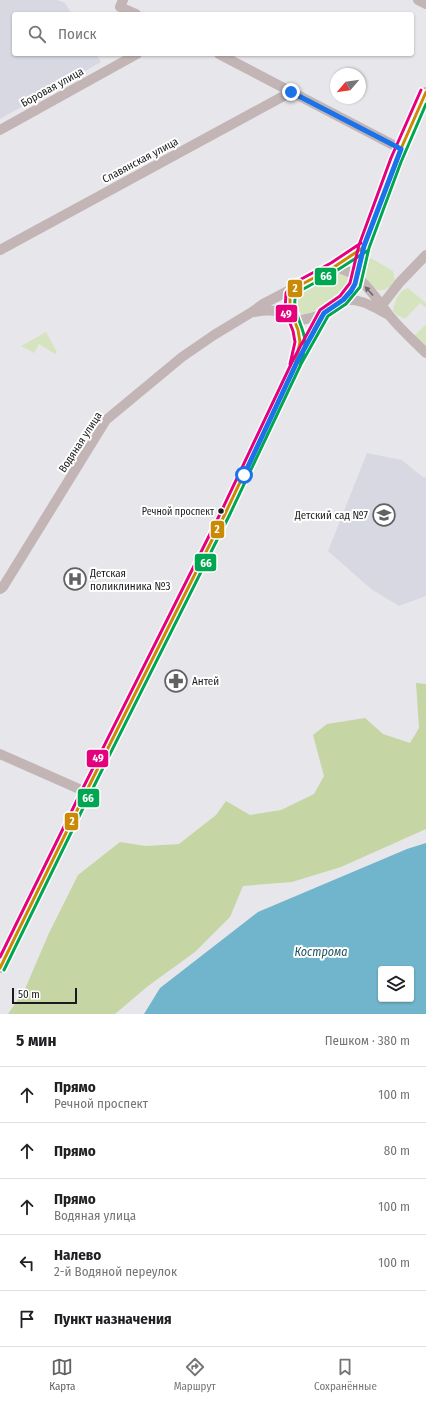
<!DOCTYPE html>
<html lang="ru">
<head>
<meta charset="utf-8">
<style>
	:root { --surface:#fff; --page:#f2f2f2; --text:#202124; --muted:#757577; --line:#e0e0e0; --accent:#626265 }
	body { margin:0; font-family:"Fira Sans Condensed",sans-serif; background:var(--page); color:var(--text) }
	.controls { position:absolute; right:12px; bottom:12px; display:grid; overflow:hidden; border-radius:4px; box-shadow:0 1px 3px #0004 }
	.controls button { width:36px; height:36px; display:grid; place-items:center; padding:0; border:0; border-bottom:1px solid var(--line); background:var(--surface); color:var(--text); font:20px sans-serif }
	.compass { position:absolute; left:330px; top:68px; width:36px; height:36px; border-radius:50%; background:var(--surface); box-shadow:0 1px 3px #0004; rotate:241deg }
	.scale { position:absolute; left:12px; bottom:10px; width:65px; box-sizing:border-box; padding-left:4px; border:2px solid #1b1b1d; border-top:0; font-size:11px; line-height:14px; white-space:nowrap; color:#1b1b1d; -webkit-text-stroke:3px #fff; paint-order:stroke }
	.stop { position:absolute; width:12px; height:12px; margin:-9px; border:3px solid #1a73e8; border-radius:50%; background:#fff }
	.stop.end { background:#1a73e8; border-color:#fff; box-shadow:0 1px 4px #0008 }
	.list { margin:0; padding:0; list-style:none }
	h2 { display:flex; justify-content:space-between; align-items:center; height:52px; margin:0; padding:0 16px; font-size:17px }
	h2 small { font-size:13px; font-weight:400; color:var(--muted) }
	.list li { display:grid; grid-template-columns:26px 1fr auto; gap:12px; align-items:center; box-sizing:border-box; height:56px; padding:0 16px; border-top:1px solid var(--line) }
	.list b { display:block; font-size:15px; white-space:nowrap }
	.list p { margin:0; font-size:13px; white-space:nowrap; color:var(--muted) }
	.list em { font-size:13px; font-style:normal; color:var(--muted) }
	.icon { flex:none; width:22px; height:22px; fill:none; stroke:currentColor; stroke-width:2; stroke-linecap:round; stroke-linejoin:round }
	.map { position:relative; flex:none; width:426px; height:1014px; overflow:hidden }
	.search { position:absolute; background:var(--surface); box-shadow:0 1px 3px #0004; left:12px; right:12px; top:12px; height:44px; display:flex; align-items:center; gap:10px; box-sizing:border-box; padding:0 14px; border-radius:4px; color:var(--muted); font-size:15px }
	.sheet { height:332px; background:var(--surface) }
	nav { display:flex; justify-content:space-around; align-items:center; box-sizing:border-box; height:56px; border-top:1px solid var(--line); background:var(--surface); font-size:11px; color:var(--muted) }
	nav a { display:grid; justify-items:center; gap:2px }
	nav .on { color:var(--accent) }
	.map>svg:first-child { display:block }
	.built { fill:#d7d8e2 }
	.green { fill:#d6e3bf }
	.forest { fill:#c5d5a4 }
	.water { fill:#71b5cc; fill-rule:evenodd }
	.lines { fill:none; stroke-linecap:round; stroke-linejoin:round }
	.minor { stroke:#c3b5b6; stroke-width:10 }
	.bus-1-casing { stroke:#fff; stroke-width:6 }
	.bus-2-casing { stroke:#fff; stroke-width:6 }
	.bus-3-casing { stroke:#fff; stroke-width:6 }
	.bus-1 { stroke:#cb8a06; stroke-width:3 }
	.bus-2 { stroke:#00a651; stroke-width:3 }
	.bus-3 { stroke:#e5007d; stroke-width:3 }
	.oneway { fill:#6f686a }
	.route { stroke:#1a73e8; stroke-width:5 }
	.bus-dot { fill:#1b1b1d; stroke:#fff; stroke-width:1.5 }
	.labels { text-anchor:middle; stroke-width:4; stroke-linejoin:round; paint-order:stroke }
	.bus-label { font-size:10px; fill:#1b1b1d; stroke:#fff; text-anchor:end }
	.street-label { font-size:11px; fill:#1b1b1d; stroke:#fff }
	.poi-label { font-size:11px; fill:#1b1b1d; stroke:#fff; text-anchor:start }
	.water-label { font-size:12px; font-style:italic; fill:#1d5363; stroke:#fff }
	.line-badge { stroke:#fff; stroke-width:1.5 }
	.badge-label { font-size:11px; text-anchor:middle; font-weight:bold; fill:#fff }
</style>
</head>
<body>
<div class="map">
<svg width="426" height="1014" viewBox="0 0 426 1014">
	<rect width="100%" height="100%" fill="#e7e7eb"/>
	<!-- built -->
	<path class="built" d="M0,0H57L65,3L72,14H14V54H96L101,62L0,119Z
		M367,453L402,460L424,478L426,476V596L399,606L371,589L328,551Z"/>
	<!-- green -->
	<path class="green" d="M369,257L393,271L395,281C381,301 361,285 365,266C366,263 368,260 369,257Z
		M336,273C344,273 349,277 350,285L347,292L307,315C296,314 291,305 296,295Z
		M408,288L426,303V308L420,303L405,319L397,315L393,311C394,302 399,290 408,288Z
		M426,324V349L414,336Z
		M46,332L57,352L55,354L39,344L34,353L21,346Z"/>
	<!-- forest -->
	<path class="forest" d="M416,683L426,684V829L341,867L292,882L243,886L230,917L195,952L148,986L115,1014H8L25,989L49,933L78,875L120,842L146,846L179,844L216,815L226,801L250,815L281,810L314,794L324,776L313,735L327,724L365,718L383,734L410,743L419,728Z"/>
	<!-- water -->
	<path class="water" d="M426,843V1014H144L160,988L258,912L407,849ZM381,969H411V999H381Z"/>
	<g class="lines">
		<!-- minor -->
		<path class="minor" d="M123,0L120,7L136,14
			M418,0L426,4
			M219,54L401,149
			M0,130L137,54
			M0,250L291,92
			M334,267C360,271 374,296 389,315C400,329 414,341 426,353
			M295,288C282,309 294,312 298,330C300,339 299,347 298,356
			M343,300C360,298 372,306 387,314
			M382,305L400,282L426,255
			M254,312C271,309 277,310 292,317
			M295,320C314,321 341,307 352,290C359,280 360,257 365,244C375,215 385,186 397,158C406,136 416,114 426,92
			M0,589L3,587L106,420L182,357L214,335L252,312L263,304L334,267L364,247
			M0,754L86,792
			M0,968L86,792L225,514L297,362L324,313"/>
		<!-- bus-1 casing -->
		<g class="bus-1-casing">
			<path id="bus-1" d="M295,365L300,342L298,330L290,309V295L295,288L334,267L364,247
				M0,968L86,792L225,514L297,362L324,313L343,300L355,285L364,247L396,160L426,92"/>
		</g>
		<!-- bus-2 casing -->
		<g class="bus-2-casing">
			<path id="bus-2" d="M300,366C302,358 305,349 305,341C304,325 288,306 298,292L336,271L367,251
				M4,970L90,794L229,516L301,364L328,316L346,304L360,287L369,248L401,162L426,104"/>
		</g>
		<!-- bus-3 casing -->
		<g class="bus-3-casing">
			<path id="bus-3" d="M290,364L295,342L293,331L285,310L286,293L292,284L331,263L361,243
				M0,957L82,790L221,512L293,360L320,310L340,296L350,283L359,245L391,158L421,90"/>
		</g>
		<!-- bus-1 -->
		<use href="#bus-1" class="bus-1"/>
		<!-- bus-2 -->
		<use href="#bus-2" class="bus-2"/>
		<!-- bus-3 -->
		<use href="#bus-3" class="bus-3"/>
	</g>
	<!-- one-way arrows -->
	<defs><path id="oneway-solid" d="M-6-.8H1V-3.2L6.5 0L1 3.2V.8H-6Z"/></defs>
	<use class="oneway" href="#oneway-solid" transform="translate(369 291) rotate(-133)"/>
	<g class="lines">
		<!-- route -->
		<path class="route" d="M244,475L297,362L319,322L324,313L343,300L351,291L355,284L364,246L401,149L291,92"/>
	</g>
	<!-- icons -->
	<defs>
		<g id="school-ring" transform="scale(1.15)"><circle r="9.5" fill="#fff" stroke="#626265" stroke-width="1.5"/><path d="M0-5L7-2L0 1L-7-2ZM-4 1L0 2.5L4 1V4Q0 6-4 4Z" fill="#626265"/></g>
		<g id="hospital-ring" transform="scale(1.15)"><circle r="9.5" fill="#fff" stroke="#626265" stroke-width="1.5"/><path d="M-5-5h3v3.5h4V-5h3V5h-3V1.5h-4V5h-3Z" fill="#626265"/></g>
		<g id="pharmacy-ring" transform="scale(1.15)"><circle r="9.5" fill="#fff" stroke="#626265" stroke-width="1.5"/><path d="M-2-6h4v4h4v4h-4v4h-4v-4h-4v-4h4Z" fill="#626265"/></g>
	</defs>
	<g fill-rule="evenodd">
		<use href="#school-ring" x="384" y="515"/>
		<use href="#hospital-ring" x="75" y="579"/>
		<use href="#pharmacy-ring" x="176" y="681"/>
	</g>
	<!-- markers -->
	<circle class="bus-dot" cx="221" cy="511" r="3.5"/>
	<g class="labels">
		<!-- bus labels -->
		<g class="bus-label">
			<text x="214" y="515">Речной проспект</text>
		</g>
		<!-- street labels -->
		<g class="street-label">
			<text transform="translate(52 87) rotate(-29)" y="4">Боровая улица</text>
			<text transform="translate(140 160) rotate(-28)" y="4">Славянская улица</text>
			<text transform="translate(80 442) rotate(-57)" y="4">Водяная улица</text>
		</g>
		<!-- poi labels -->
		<g class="poi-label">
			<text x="368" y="519" text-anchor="end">Детский сад №7</text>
			<text x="90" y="577">Детская<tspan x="90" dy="13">поликлиника №3</tspan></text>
			<text x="192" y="685">Антей</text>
		</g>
		<!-- water labels -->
		<g class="water-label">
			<text x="321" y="956">Кострома</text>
		</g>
	</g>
	<g class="line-badge">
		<rect x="314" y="267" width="23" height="19" rx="4" fill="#00a651"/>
		<rect x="287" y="279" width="16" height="19" rx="4" fill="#cb8a06"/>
		<rect x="275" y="304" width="23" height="19" rx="4" fill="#e5007d"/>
		<rect x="210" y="520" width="15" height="19" rx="4" fill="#cb8a06"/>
		<rect x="194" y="553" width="23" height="19" rx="4" fill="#00a651"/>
		<rect x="86" y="749" width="23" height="19" rx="4" fill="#e5007d"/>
		<rect x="77" y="788" width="23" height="20" rx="4" fill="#00a651"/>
		<rect x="64" y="812" width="15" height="19" rx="4" fill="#cb8a06"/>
	</g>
	<g class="badge-label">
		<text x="326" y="280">66</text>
		<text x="295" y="292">2</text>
		<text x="286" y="318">49</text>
		<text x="217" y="533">2</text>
		<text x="206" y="567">66</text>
		<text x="98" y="762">49</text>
		<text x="88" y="802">66</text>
		<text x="72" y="825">2</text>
	</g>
</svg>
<div class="controls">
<button><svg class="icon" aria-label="layers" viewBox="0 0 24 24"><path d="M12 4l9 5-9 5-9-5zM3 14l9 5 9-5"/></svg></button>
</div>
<svg class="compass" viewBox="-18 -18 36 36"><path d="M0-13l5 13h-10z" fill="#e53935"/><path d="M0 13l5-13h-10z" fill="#757577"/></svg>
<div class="scale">50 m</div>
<div class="stop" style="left:244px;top:475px"></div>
<div class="stop end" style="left:291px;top:92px"></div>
<div class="search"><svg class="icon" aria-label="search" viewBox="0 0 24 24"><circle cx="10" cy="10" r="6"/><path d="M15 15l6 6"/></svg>Поиск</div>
</div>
<section class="sheet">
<h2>5 мин<small>Пешком · 380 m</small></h2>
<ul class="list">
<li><svg class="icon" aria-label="ahead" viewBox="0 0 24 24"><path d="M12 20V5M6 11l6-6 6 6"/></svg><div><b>Прямо</b><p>Речной проспект</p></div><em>100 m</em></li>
<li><svg class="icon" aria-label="ahead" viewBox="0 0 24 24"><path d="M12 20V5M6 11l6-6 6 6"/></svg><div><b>Прямо</b></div><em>80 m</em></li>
<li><svg class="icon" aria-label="ahead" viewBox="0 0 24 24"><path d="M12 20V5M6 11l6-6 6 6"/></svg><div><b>Прямо</b><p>Водяная улица</p></div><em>100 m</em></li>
<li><svg class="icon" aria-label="left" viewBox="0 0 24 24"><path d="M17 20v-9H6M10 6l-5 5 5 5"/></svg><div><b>Налево</b><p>2-й Водяной переулок</p></div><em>100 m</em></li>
<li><svg class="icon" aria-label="arrive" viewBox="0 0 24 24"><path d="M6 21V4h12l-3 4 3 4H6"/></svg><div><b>Пункт назначения</b></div></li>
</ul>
</section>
<nav>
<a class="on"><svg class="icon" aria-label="map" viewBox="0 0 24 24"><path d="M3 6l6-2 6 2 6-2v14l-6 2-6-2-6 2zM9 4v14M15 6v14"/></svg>Карта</a>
<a><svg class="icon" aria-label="directions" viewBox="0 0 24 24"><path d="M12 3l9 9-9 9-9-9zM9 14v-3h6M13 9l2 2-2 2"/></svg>Маршрут</a>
<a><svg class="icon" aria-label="saved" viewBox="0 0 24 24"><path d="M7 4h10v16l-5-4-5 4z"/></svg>Сохранённые</a>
</nav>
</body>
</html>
